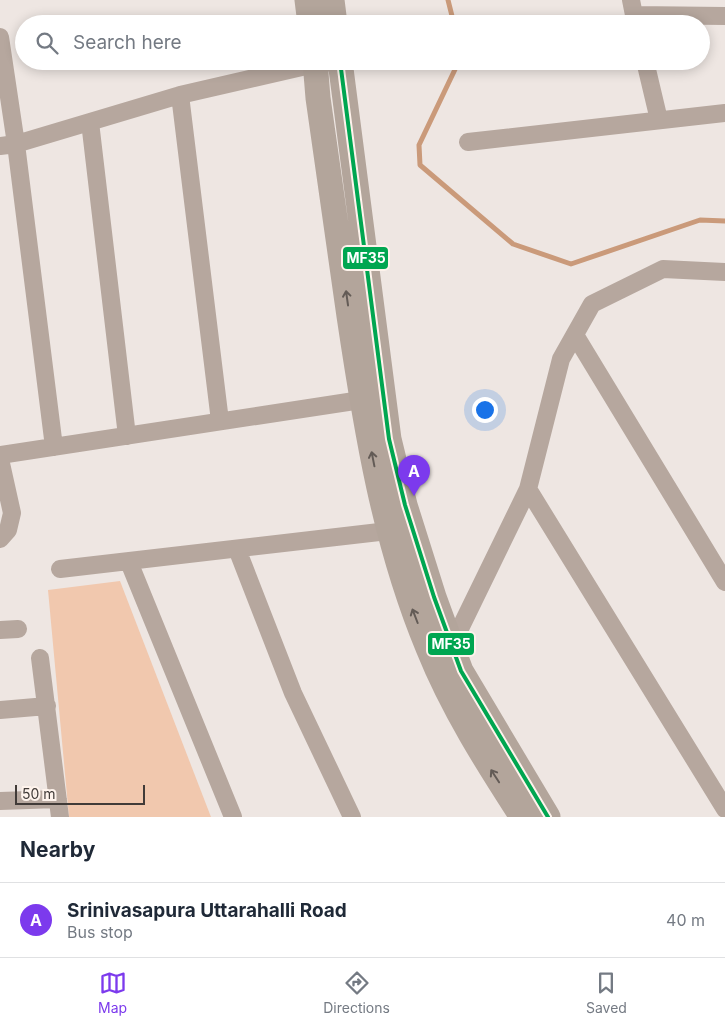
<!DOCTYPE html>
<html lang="en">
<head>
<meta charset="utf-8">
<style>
	:root { --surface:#fff; --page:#f2f2f3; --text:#1f2937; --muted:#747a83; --line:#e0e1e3; --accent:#7c3aed }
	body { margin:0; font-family:Inter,sans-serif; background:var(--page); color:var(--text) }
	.scale { position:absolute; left:15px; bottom:12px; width:130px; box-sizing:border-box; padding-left:5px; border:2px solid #413b38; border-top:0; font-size:14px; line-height:18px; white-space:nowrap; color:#413b38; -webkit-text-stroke:4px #fef3ec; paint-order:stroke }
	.you { position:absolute; left:484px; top:409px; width:18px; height:18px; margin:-12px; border:4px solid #fff; border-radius:50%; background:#1a73e8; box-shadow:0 0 0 8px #1a73e833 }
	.badge { display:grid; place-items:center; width:32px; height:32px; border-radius:50%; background:var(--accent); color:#fff; font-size:16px; font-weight:700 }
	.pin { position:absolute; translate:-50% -41px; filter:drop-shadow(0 1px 2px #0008) }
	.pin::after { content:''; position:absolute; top:26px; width:18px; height:15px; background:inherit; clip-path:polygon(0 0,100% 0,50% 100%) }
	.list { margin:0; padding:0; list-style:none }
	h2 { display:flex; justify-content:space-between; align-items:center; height:65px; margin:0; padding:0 20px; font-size:21px }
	h2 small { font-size:16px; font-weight:400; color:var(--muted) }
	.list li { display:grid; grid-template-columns:32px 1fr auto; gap:15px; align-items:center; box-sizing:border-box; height:75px; padding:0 20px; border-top:1px solid var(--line) }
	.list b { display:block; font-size:19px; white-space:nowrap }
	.list p { margin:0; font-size:16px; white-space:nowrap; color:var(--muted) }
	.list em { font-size:16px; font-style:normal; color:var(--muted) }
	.icon { flex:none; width:28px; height:28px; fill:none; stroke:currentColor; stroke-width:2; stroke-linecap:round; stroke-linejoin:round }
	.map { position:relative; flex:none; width:725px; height:817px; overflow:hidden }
	.search { position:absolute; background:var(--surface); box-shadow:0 2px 12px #0003; left:15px; right:15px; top:15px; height:55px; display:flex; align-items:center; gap:12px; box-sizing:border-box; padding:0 18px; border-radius:28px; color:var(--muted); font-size:19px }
	.sheet { height:140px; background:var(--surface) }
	nav { display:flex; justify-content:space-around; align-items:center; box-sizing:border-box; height:70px; border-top:1px solid var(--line); background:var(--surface); font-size:14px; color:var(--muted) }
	nav a { display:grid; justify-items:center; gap:2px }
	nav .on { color:var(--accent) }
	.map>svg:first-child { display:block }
	.green { fill:#f1c8ae }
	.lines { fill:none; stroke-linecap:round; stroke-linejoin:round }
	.stream { stroke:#ca9a7a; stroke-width:5 }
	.street { stroke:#b6a79e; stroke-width:18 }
	.secondary { stroke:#b3a59b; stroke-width:25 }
	.bus-1-casing { stroke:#fef3ec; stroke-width:8 }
	.bus-1 { stroke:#00a651; stroke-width:4 }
	.oneway { stroke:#635b56 }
	.line-badge { stroke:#fef3ec; stroke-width:2 }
	.badge-label { font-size:14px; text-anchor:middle; font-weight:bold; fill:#fff }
</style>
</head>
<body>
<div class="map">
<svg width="725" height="817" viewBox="0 0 725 817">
	<rect width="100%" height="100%" fill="#eee6e2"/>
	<!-- green -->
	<path class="green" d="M120,581L211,817H69L48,590Z"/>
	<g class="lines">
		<!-- stream -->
		<path class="stream" d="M448,0L454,24
			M459,61L419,145L420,165L513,244L571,264L700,220L725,221"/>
		<!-- street -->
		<path class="street" d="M631,0L634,15L725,16
			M0,37L16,144L54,447
			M645,61L659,120
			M180,95L220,421
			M90,122L127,436
			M468,142L725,113
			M0,146L16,144L180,95L315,64L326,63
			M575,335L725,582
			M0,455L361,400
			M0,459L12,513L8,530L0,539
			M528,489L725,809
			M237,549L293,693L352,817
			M129,562L233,817
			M60,569L388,531
			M0,630L18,629
			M447,646L452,645L528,489L561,359L592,304L663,269L725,272
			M40,658L60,817
			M0,710L47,706
			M0,801L58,799"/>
		<!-- secondary -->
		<path class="secondary" d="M307,0L310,24
			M332,0L335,24
			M315,61L318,98C329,171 339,244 349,316C366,430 384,542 428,648C452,708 487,763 522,817
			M340,61L389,439L405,505L434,597L461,671L548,817"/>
		<!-- bus-1 casing -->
		<g class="bus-1-casing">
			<path id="bus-1" d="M340,61L389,439L405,505L434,597L461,671L548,817"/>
		</g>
		<!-- bus-1 -->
		<use href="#bus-1" class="bus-1"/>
	</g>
	<!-- one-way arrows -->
	<defs><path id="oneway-shaft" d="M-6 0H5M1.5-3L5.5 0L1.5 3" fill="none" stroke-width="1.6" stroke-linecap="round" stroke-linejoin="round" transform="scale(1.25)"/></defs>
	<g class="oneway">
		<use href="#oneway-shaft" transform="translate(347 298) rotate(-98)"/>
		<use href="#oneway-shaft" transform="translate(373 459) rotate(-101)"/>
		<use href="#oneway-shaft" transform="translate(415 616) rotate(-111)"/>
		<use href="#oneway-shaft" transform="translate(495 776) rotate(-123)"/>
	</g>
	<g class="line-badge">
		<rect x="342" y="246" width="47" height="24" rx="5" fill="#00a651"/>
		<rect x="427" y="632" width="48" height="24" rx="5" fill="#00a651"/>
	</g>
	<g class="badge-label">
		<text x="366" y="263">MF35</text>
		<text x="451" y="649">MF35</text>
	</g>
</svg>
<div class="scale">50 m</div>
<div class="you"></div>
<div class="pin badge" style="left:414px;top:496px">A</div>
<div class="search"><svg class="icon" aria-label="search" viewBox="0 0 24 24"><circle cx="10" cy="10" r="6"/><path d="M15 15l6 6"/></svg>Search here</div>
</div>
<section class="sheet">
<h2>Nearby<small></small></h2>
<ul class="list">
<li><span class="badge">A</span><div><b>Srinivasapura Uttarahalli Road</b><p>Bus stop</p></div><em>40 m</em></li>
</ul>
</section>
<nav>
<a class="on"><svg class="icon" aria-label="map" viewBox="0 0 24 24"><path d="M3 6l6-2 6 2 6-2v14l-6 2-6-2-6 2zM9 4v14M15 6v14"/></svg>Map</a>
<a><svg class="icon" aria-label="directions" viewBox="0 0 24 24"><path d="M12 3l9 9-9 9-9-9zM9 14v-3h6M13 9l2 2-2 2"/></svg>Directions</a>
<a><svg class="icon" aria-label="saved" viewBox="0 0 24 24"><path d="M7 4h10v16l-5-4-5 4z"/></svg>Saved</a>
</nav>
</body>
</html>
